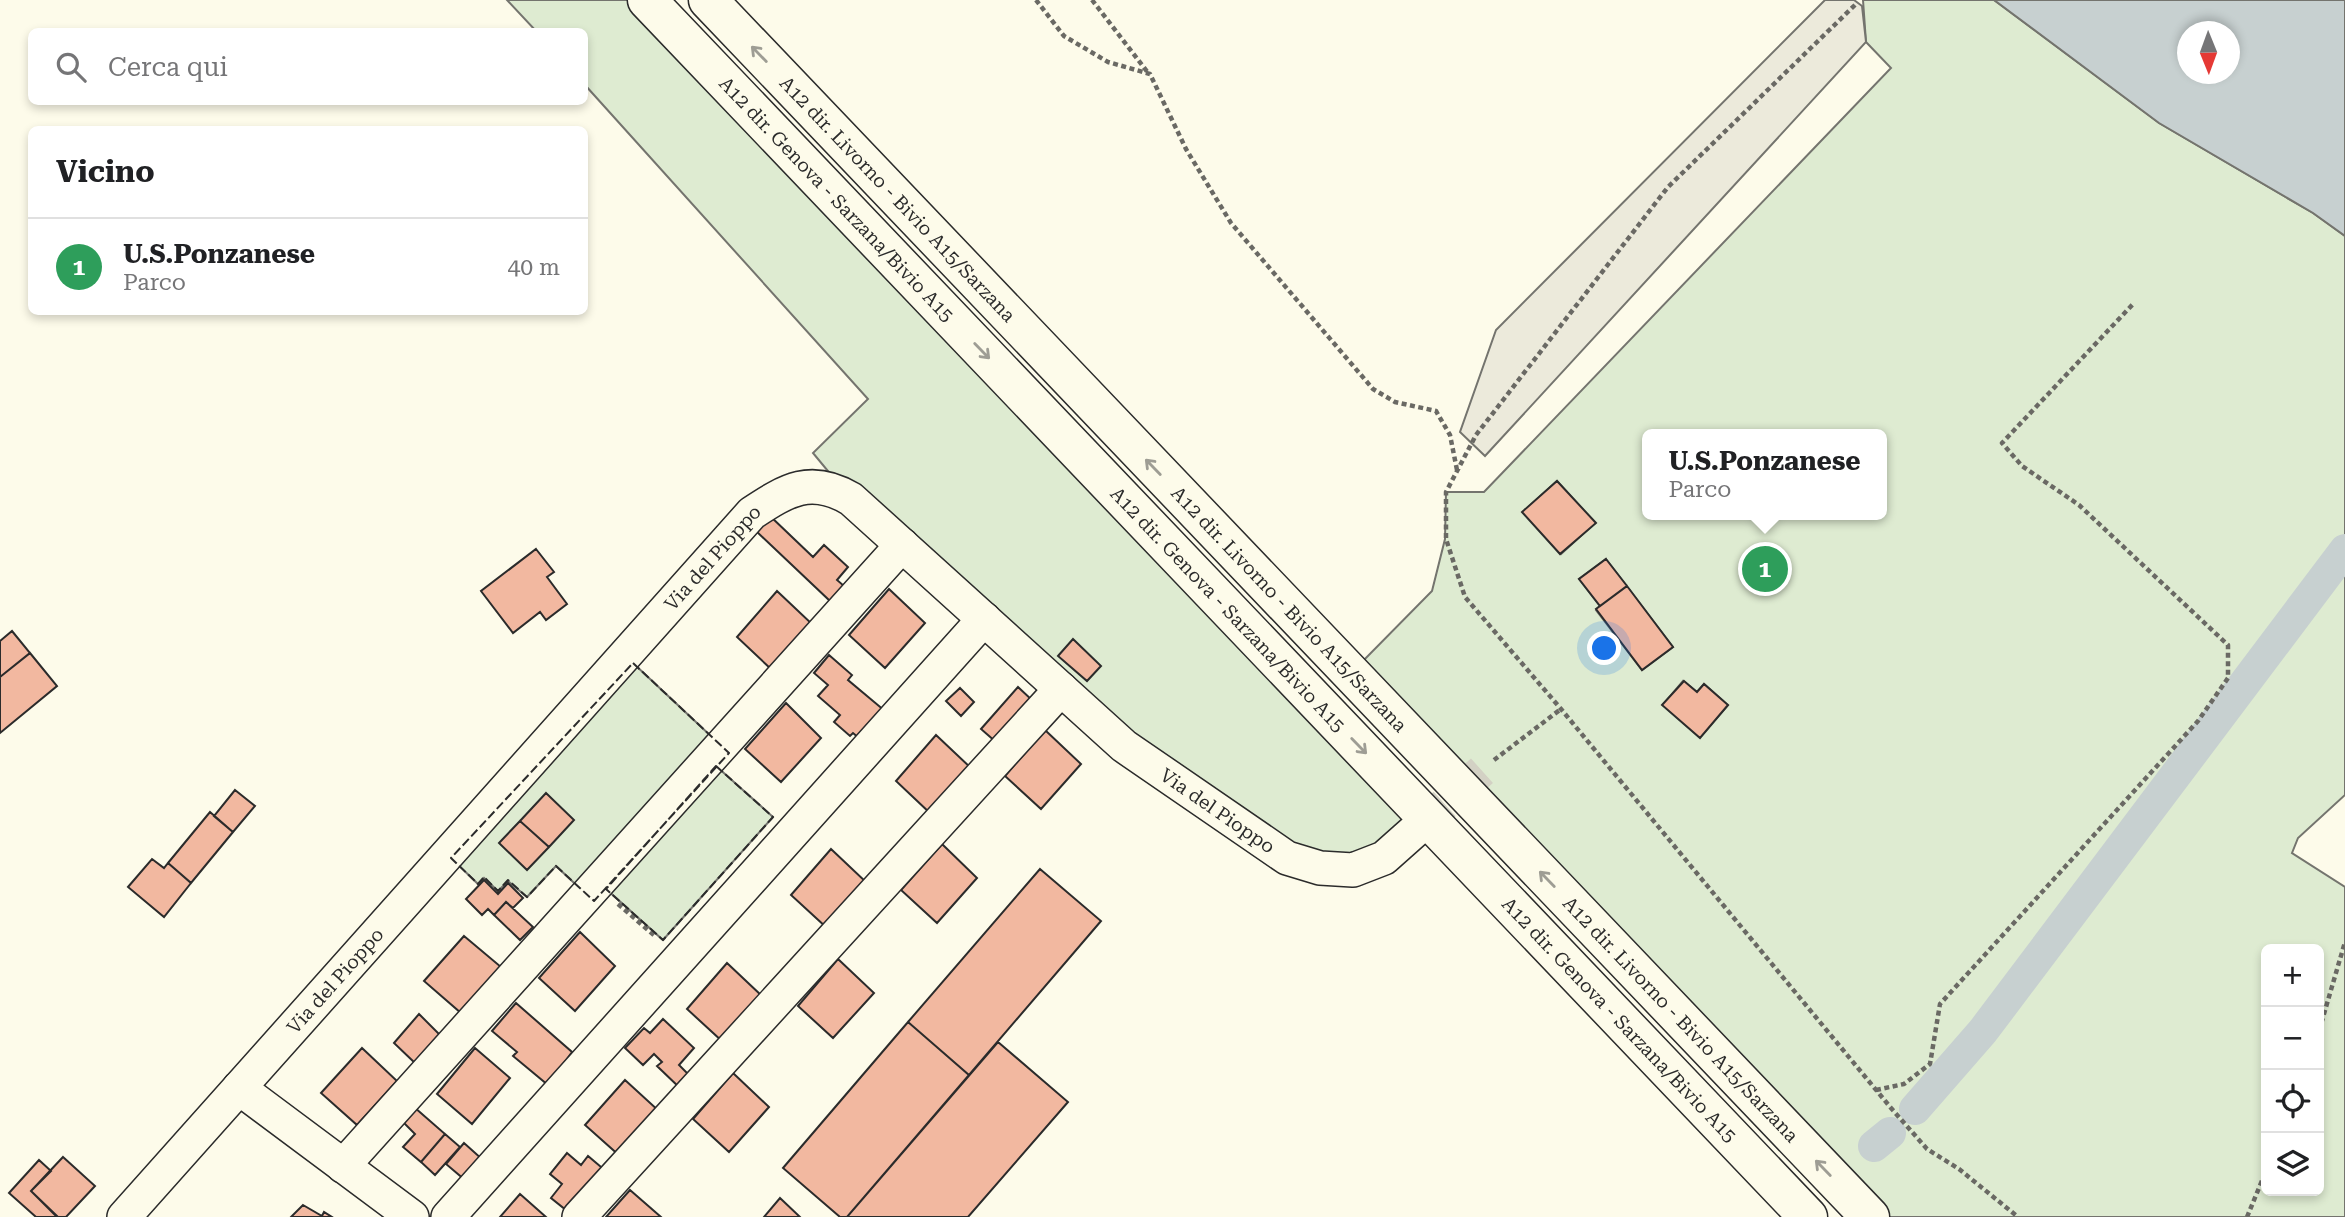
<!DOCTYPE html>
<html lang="it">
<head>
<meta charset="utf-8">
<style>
	:root { --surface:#fff; --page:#f6f6f6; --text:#202124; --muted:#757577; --line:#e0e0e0; --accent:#c62828 }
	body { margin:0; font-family:"Roboto Serif",serif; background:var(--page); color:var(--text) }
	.controls { position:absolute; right:21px; bottom:21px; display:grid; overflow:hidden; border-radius:10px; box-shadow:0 4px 10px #0003 }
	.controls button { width:63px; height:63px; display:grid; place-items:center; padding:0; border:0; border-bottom:2px solid var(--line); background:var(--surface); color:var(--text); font:35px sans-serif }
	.compass { position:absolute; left:2177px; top:21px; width:63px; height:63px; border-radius:50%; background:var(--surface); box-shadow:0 4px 10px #0003; rotate:179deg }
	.you { position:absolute; left:1605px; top:649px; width:24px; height:24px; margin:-18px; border:5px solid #fff; border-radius:50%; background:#1a73e8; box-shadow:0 0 0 10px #1a73e833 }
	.badge { display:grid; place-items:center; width:46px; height:46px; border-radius:50%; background:var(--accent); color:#fff; font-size:23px; font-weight:700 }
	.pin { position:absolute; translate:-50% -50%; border:4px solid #fff; box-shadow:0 2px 7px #0006 }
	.popup { position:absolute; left:1642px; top:429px; width:245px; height:91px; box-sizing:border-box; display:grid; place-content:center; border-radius:10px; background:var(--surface); filter:drop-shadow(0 2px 5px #0005); font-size:23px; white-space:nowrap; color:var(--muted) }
	.popup b { font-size:26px; color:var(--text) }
	.popup::after { content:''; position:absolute; left:50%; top:100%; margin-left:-14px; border:14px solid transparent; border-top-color:var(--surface) }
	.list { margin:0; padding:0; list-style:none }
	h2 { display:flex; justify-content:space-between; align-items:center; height:91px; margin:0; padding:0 28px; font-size:30px }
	h2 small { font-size:23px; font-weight:400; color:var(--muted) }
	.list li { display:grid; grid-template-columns:46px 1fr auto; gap:21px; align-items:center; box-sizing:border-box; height:98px; padding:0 28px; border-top:2px solid var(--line) }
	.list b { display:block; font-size:26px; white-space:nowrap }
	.list p { margin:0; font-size:23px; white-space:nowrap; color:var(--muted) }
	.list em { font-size:23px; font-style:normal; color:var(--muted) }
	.icon { flex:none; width:38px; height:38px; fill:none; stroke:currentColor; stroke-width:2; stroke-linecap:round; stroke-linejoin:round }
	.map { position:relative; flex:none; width:2345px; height:1217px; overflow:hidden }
	.search { position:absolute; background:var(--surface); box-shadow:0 4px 10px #0003; left:28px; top:28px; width:560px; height:77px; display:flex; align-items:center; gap:18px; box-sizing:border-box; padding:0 24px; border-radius:10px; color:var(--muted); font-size:26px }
	.panel { position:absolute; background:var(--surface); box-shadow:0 4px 10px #0003; left:28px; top:126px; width:560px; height:189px; border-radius:10px }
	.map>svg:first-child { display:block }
	.green { fill:#deebd1; stroke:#74746e; stroke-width:2; fill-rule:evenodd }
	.parking { fill:#eceadb; stroke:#74746e; stroke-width:2 }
	.water { fill:#c7d0d0; stroke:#74746e; stroke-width:2; fill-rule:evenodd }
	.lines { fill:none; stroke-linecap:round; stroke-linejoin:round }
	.canal { stroke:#c7d0d0; stroke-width:32 }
	.building { fill:#f2b8a0; stroke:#2b2b2b; stroke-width:2 }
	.minor-tunnel { stroke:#d3d1c4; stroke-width:33; stroke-dasharray:33 17; stroke-linecap:butt }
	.minor-casing { stroke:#2b2b2b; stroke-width:36 }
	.highway-casing { stroke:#2b2b2b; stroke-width:41 }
	.path { stroke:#6a6964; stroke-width:4.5; stroke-dasharray:5 3.5; stroke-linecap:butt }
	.minor { stroke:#fdfbea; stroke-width:33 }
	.highway { stroke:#fdfbea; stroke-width:38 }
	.fence { stroke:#2b2b2b; stroke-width:2; stroke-dasharray:9 3.5; stroke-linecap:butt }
	.oneway { stroke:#9e9d94 }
	.labels { text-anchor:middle; stroke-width:5; stroke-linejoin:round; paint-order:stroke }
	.street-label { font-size:19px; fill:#2b2b2b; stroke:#fdfbea }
</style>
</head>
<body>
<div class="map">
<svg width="2345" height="1217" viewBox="0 0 2345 1217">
	<rect width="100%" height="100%" fill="#fdfbea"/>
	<!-- green -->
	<path class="green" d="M507,0H628L1420,826L1320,868L1124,746L851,499L813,453L868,399L585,85L584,32L536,31Z
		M1863,0H1994L2159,123L2313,213L2345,236V795L2298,838L2292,853L2345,887V1217H1884L1358,666L1432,591L1445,539L1446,492H1484L1891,68L1866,42ZM1648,434H1882V515H1648ZM1557,481L1595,523L1561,554L1523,512ZM1606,559L1673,647L1642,670L1596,610L1600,606L1579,579ZM1683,681L1697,692L1704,684L1728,705L1700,737L1663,705ZM2266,949H2319V1191H2266Z
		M633,663L729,753L716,766L773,817L663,940L606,889L587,895L556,866L527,897L508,881L498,891L484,878L478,884L451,858Z"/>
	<!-- parking -->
	<path class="parking" d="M1825,0H1854L1862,6L1866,42L1485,456L1460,432L1496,330Z"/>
	<!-- water -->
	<path class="water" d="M1994,0H2345V236L2313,213L2159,123ZM2188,32H2230V74H2188Z"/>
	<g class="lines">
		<!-- canal -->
		<path class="canal" d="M1915,1109L1983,1031L2345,550
			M1874,1146L1890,1133"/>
	</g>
	<!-- building -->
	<path class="building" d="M1557,481L1596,523L1560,554L1522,512Z
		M769,515L813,557L824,545L848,567L837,580L844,586L830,601L755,530Z
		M536,549L554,572L547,577L567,604L546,620L540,612L513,633L481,591Z
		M1606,559L1627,586L1600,606L1579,579Z
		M1627,586L1673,647L1642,670L1596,609Z
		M889,589L925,623L885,668L849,635Z
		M777,591L813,625L772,670L737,637Z
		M12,631L30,653L0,677V641Z
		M1073,639L1101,666L1087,681L1058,656Z
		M30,653L57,686L0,733V677Z
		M829,655L852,675L848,680L885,711L860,739L853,733L850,736L834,722L840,715L818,696L828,685L814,673Z
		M1684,681L1697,692L1704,684L1728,705L1700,738L1662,705Z
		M1018,687L1033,701L996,742L981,729Z
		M960,688L974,702L961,716L946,701Z
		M786,703L821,738L781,782L745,749Z
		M1045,730L1081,764L1041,809L1005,776Z
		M936,735L972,769L931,814L896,781Z
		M235,790L255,806L233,832L214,816Z
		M546,793L574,820L549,847L520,821Z
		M210,812L233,832L191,883L168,863Z
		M520,821L549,847L527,870L499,843Z
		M942,844L977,878L937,923L901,890Z
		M831,849L867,883L827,928L791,895Z
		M152,859L164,868L168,863L191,883L164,917L128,887Z
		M1040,869L1101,921L969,1075L908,1022Z
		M484,880L498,894L508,883L523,898L513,908L506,902L494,915L488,909L482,915L466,899Z
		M506,902L533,927L520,940L494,915Z
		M580,932L615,966L575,1011L539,978Z
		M464,936L501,967L461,1013L424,981Z
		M838,959L874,993L833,1038L798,1006Z
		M727,963L763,997L723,1042L687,1009Z
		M516,1003L572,1052L548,1085L513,1056L517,1052L492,1031Z
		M419,1014L441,1036L416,1064L394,1043Z
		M663,1019L694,1048L679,1065L692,1078L682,1090L657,1066L662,1062L654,1054L643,1065L625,1048L644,1028L650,1033Z
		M908,1022L969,1075L847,1217H840L783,1168Z
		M998,1042L1068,1102L968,1217H847Z
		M362,1048L397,1081L357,1125L321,1093Z
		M475,1048L510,1078L472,1124L437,1094Z
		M733,1073L769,1107L729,1152L693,1119Z
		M625,1080L660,1112L621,1157L585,1125Z
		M414,1107L445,1134L421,1162L403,1147L415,1134L402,1121Z
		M445,1134L460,1147L435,1175L421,1162Z
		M464,1143L483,1160L465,1180L446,1164Z
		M567,1153L581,1165L588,1156L607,1172L571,1214L551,1198L562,1184L550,1174Z
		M63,1157L95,1186L66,1217H58L31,1191Z
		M39,1160L51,1171L31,1191L57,1217H36L9,1193Z
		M630,1190L661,1217H606Z
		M520,1194L546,1217H500Z
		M780,1198L800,1217H764Z
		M303,1205L322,1216L324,1212L332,1217H291Z"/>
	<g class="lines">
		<!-- minor-tunnel -->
		<path class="minor-tunnel" d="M1420,826L1494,760"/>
		<!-- minor casing -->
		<g class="minor-casing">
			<g id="minor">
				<path d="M239,1088L412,1217"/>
				<path d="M343,1166L902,545"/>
				<path id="s1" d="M124,1217L752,513C787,490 811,475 851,499L1124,746L1287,858L1320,868L1353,870L1384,858L1420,826"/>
				<path d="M448,1217L984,619"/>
				<path d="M579,1217L1061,689"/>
			</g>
		</g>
		<!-- highway casing -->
		<g class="highway-casing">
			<g id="highway">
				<path id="s2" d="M647,0L1808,1217"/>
				<path id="s3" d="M708,0L1870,1217"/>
			</g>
		</g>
		<!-- path -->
		<path class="path" d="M1036,0L1064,36L1108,62L1150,74L1186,149L1231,223L1373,389L1395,402L1436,411L1450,435L1457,470
			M1092,0L1149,74
			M1855,5L1668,187L1476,435L1446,492V539L1465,597L1561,709L1891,1108L1927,1149L1959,1169L2018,1217
			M1494,760L1561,709
			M618,904L656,937
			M2319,1031L2345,942
			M1876,1090L1904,1084L1930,1064L1940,1004L2198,721L2228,678V645L2079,505L2022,466L2002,443L2134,303
			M2247,1217L2266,1171"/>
		<!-- minor -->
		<use href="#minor" class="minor"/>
		<!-- highway -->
		<use href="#highway" class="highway"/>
		<!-- fence -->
		<path class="fence" d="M633,663L729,753L594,901L556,866L527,897L508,880L498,891L484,877L478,884L451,858Z
			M716,766L773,817L663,940L606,889Z"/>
	</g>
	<!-- one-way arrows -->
	<defs><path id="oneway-shaft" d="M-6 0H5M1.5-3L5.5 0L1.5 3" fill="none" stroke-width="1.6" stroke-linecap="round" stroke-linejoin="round" transform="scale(1.75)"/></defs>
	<g class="oneway">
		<use href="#oneway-shaft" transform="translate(759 54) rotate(-134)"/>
		<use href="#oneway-shaft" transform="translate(982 351) rotate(46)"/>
		<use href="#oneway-shaft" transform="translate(1153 467) rotate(-134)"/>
		<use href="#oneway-shaft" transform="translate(1359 746) rotate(46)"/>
		<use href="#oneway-shaft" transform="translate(1547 879) rotate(-134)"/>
		<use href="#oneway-shaft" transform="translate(1823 1168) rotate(-134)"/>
	</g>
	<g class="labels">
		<!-- street labels -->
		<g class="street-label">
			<text dy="7" stroke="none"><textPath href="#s2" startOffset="275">A12 dir. Genova - Sarzana/Bivio A15</textPath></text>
			<text dy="7" stroke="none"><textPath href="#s3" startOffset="275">A12 dir. Livorno - Bivio A15/Sarzana</textPath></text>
			<text dy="7" stroke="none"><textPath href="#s1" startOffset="884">Via del Pioppo</textPath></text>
			<text dy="7" stroke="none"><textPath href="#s2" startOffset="842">A12 dir. Genova - Sarzana/Bivio A15</textPath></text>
			<text dy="7" stroke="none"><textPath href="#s3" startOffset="842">A12 dir. Livorno - Bivio A15/Sarzana</textPath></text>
			<text dy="7" stroke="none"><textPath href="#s1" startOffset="1533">Via del Pioppo</textPath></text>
			<text dy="7" stroke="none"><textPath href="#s1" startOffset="317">Via del Pioppo</textPath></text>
			<text dy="7" stroke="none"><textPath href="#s2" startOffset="1409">A12 dir. Genova - Sarzana/Bivio A15</textPath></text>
			<text dy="7" stroke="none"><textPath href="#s3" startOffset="1409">A12 dir. Livorno - Bivio A15/Sarzana</textPath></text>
		</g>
	</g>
</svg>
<div class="controls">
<button>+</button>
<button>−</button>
<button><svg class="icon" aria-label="locate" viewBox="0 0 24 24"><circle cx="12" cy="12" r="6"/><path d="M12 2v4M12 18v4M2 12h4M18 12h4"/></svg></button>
<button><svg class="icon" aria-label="layers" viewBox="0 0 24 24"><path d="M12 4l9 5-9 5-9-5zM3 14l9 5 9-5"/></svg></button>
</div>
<svg class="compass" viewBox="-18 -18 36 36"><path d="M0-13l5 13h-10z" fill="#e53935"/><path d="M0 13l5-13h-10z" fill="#757577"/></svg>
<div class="you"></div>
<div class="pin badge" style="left:1765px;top:569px;background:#2e9e5b">1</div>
<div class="popup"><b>U.S.Ponzanese</b>Parco</div>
<div class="search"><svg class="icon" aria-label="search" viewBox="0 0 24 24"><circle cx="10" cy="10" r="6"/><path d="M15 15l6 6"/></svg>Cerca qui</div>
<section class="panel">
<h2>Vicino<small></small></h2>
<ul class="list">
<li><span class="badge" style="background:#2e9e5b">1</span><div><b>U.S.Ponzanese</b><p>Parco</p></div><em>40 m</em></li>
</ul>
</section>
</div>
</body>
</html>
